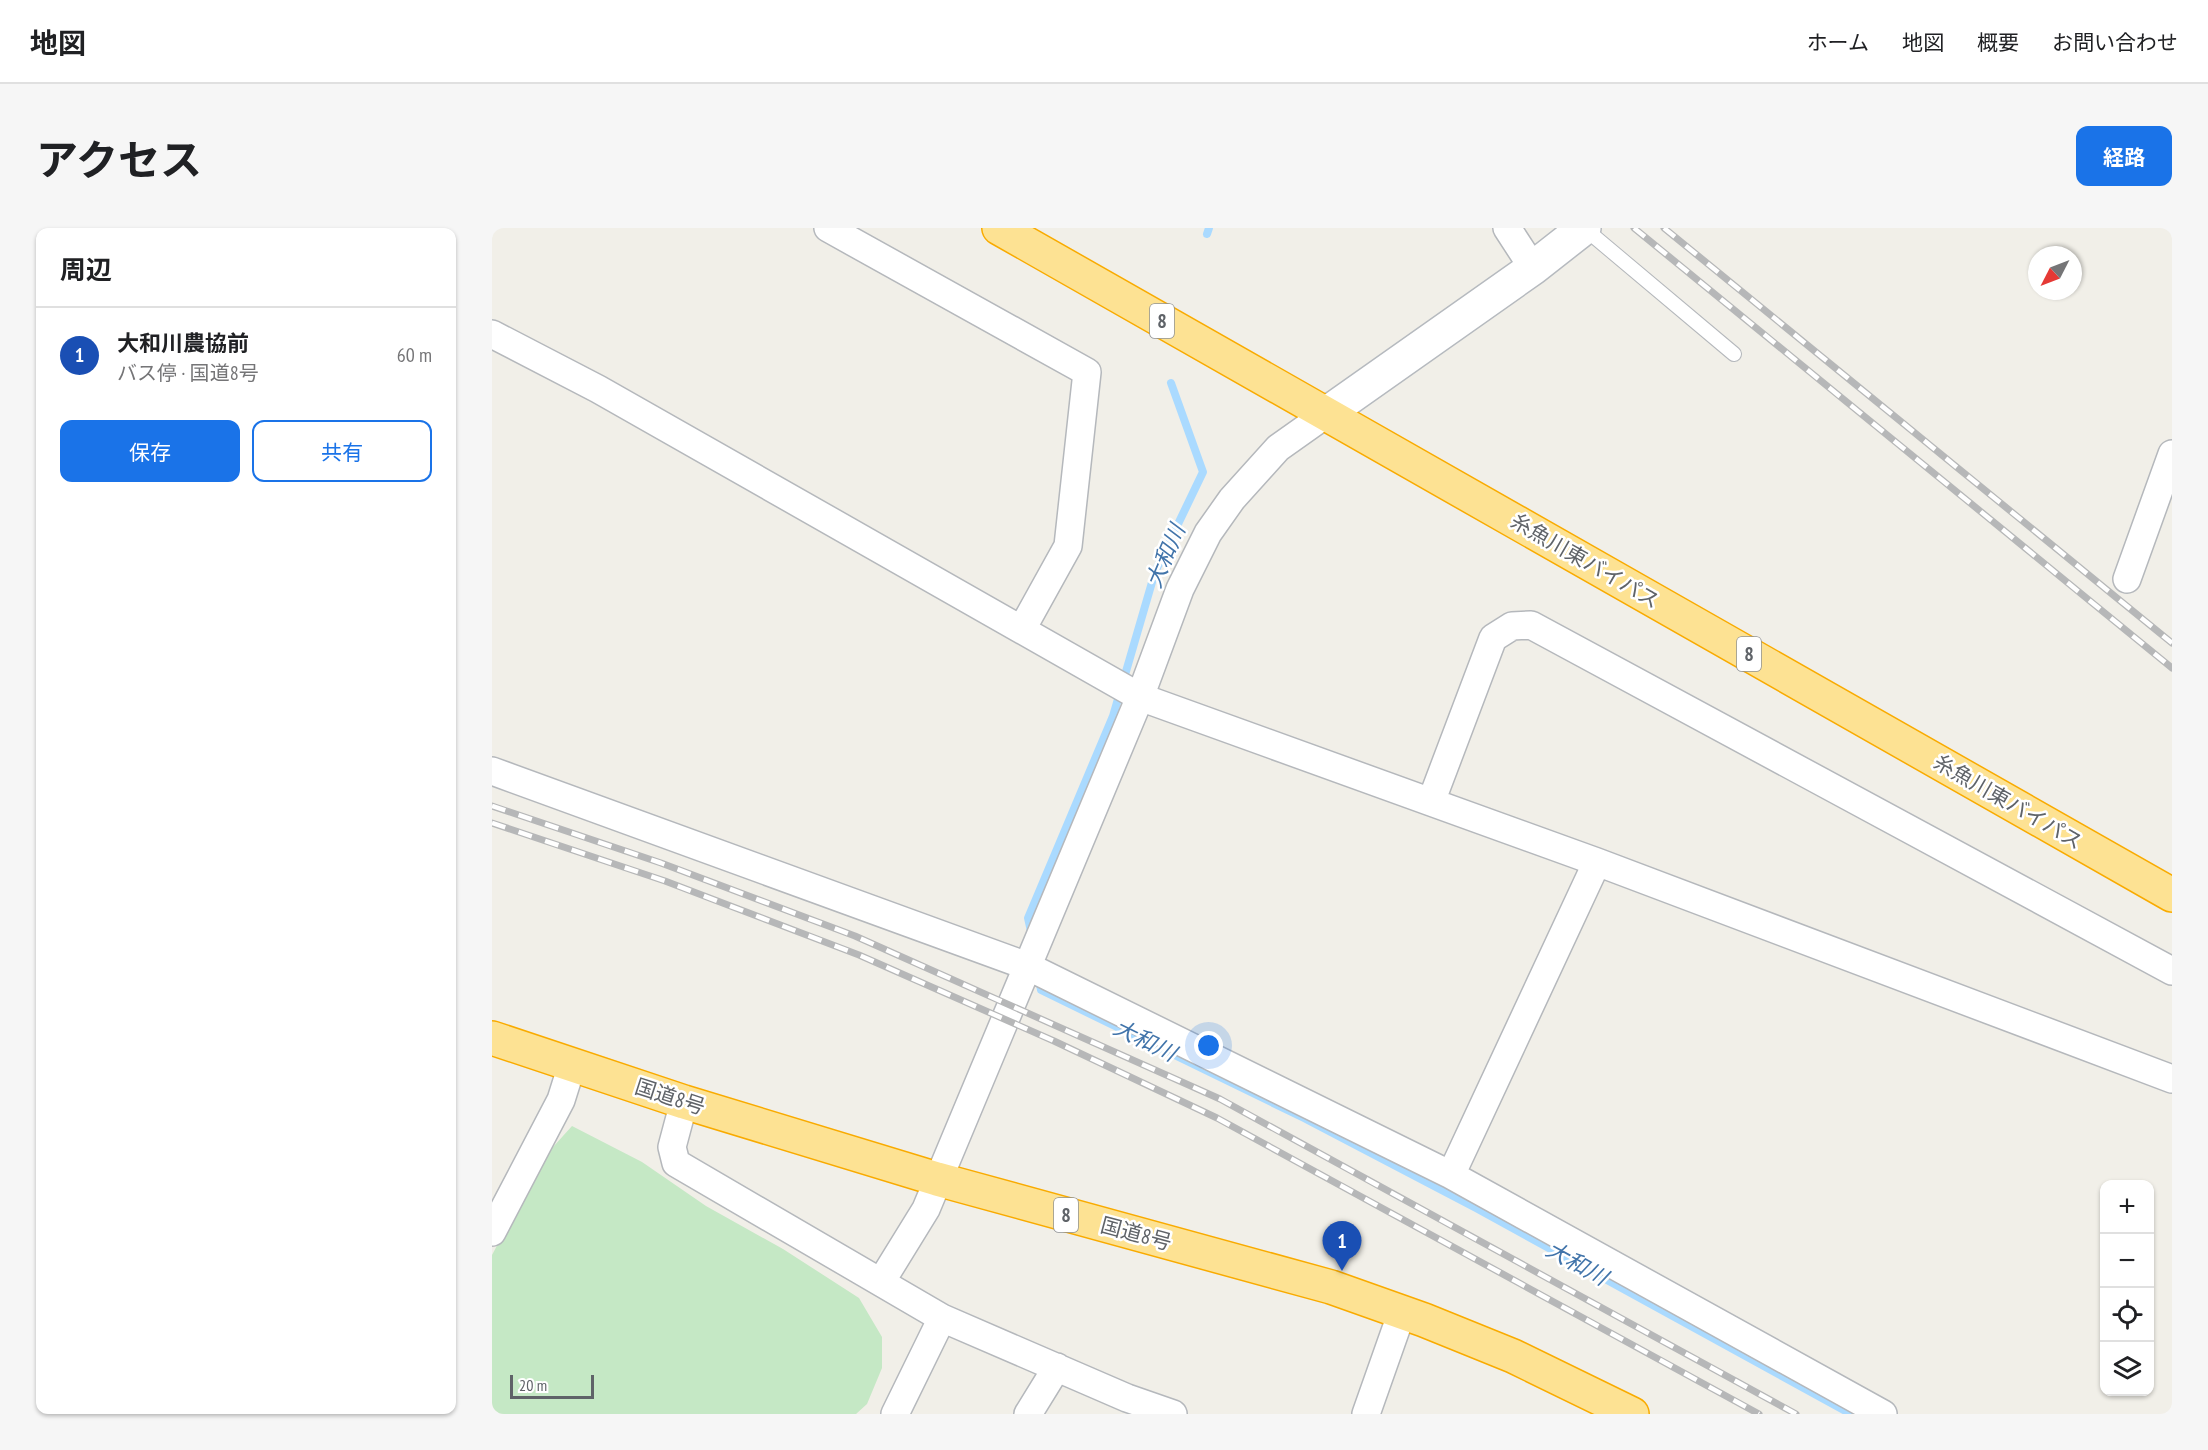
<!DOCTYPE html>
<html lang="ja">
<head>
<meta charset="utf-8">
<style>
	:root { --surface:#fff; --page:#f6f6f6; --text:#202124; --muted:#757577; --line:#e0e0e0; --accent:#1a73e8 }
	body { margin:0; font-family:"PT Sans Narrow","Noto Sans JP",sans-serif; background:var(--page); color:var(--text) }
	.controls { position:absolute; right:18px; bottom:18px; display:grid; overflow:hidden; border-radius:12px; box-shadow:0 2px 4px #0004 }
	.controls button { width:54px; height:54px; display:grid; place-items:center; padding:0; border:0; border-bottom:2px solid var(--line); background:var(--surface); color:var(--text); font:30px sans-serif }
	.compass { position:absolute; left:1536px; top:18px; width:54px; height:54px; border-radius:50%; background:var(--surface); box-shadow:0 2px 4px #0004; rotate:228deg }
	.scale { position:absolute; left:18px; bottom:15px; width:84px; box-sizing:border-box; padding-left:6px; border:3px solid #5f6368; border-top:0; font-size:16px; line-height:21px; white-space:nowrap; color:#5f6368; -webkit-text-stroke:4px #fff; paint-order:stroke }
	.you { position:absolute; left:717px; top:818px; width:21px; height:21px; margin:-15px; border:4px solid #fff; border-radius:50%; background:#1a73e8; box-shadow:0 0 0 9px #1a73e833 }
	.badge { display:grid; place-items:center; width:39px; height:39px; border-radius:50%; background:var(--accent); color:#fff; font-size:20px; font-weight:700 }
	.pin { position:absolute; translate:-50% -50px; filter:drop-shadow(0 2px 3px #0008) }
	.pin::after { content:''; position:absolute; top:32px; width:21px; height:18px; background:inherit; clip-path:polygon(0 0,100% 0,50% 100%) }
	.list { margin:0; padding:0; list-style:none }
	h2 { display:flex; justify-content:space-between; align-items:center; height:78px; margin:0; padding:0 24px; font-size:26px }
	h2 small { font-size:20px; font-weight:400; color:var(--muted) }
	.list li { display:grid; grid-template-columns:39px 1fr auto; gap:18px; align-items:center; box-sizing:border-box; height:96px; padding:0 24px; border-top:2px solid var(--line) }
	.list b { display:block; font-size:22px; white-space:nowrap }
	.list p { margin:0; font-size:20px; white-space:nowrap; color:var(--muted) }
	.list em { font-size:20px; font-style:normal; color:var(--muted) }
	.actions { display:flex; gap:12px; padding:18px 24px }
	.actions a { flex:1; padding:14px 0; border:2px solid var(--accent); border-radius:12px; text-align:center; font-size:21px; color:var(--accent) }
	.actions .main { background:var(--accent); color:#fff }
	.icon { flex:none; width:33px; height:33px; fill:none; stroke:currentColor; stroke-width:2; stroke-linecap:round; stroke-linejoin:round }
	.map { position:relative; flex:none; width:1680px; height:1186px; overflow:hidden; border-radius:12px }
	header { display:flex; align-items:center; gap:36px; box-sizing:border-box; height:84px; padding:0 30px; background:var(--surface); border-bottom:2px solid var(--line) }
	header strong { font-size:28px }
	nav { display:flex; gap:33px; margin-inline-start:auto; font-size:21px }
	.intro { display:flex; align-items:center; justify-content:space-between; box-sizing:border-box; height:144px; padding:0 36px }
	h1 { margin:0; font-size:42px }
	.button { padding:15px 27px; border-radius:12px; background:var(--accent); color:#fff; font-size:21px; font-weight:700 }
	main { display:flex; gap:36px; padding:0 36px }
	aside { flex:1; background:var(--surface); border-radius:12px; box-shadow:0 2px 4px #0004 }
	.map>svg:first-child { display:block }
	.green { fill:#c5e8c5 }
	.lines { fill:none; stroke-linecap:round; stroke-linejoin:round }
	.stream { stroke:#aadaff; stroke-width:8 }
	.lane-casing { stroke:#b5b8bc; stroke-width:16 }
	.street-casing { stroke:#b5b8bc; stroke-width:30 }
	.secondary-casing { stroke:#b6babf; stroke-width:36 }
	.highway-casing { stroke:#f9ab00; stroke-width:36 }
	.lane { stroke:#fff; stroke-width:14 }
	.street { stroke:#fff; stroke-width:27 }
	.secondary { stroke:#fff; stroke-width:33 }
	.highway { stroke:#fde293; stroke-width:33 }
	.rail-casing { stroke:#b6b7b8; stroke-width:7 }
	.rail { stroke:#fff; stroke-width:4.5; stroke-dasharray:14; stroke-linecap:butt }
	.labels { text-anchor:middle; stroke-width:5; stroke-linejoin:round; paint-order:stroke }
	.shield { fill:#fff; stroke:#8f9295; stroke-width:1.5 }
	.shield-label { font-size:20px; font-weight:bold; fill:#5f6368 }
	.street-label { font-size:21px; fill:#5f6368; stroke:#fff }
	.water-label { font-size:22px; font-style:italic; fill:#4174aa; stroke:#fff }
</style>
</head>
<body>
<header>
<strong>地図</strong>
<nav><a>ホーム</a><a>地図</a><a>概要</a><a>お問い合わせ</a></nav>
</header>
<div class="intro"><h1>アクセス</h1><a class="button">経路</a></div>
<main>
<aside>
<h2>周辺<small></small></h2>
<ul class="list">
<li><span class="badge" style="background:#1a4fb4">1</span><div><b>大和川農協前</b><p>バス停 · 国道8号</p></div><em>60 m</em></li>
</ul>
<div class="actions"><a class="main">保存</a><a>共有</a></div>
</aside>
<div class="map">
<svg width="1680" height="1186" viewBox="0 0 1680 1186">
	<rect width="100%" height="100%" fill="#f1efe8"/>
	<!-- green -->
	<path class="green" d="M80,898L150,934L214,978L291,1021L367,1070L390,1109V1140L375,1176L364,1186H0V1027L52,929Z"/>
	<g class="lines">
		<!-- stream -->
		<path class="stream" d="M715,6L717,0
			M540,708L536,690L621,488L663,344L711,244L679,155
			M547,750L549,762L812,890L984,980L1359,1186"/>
		<!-- lane casing -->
		<g class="lane-casing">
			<path id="lane" d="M1092,0L1242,126"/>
		</g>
		<!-- street casing -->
		<g class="street-casing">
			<path id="street" d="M336,0L595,144L576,318L530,401
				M1015,0L1041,40
				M0,106L106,161L648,469L1105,634L1680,851
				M1635,351L1680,226
				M0,543L535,738L959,947L1391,1186
				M939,574L1001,410L1020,398L1039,397L1680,743
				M192,874L180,919L184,935L450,1090L635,1170L681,1186
				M959,947L1105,634
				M0,1004L69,872L80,837
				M389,1054L434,981L648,469L688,361L716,305L740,271L786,220L834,186
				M403,1186L450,1090
				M536,1186L565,1139
				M874,1186L910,1084"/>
		</g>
		<!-- secondary casing -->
		<g class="secondary-casing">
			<path id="secondary" d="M834,186L1041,40L1092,0"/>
		</g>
		<!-- highway casing -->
		<g class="highway-casing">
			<path id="highway" d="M507,0L1680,667
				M0,810L192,874L445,951L839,1059L932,1092L1021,1128L1140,1186"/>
		</g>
		<!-- lane -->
		<use href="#lane" class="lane"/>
		<!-- street -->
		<use href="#street" class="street"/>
		<!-- secondary -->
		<use href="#secondary" class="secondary"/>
		<!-- highway -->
		<use href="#highway" class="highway"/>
		<!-- rail casing -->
		<g class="rail-casing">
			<path id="rail" d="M1142,0L1680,440
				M1172,0L1680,415
				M0,578L169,635L363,708L728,871L1304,1186
				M0,595L173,653L367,727L562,813L725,890L1267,1186"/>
		</g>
		<!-- rail -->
		<use href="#rail" class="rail"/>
	</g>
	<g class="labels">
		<!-- shield labels -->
		<g class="shield">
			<rect x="658" y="76" width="24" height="34" rx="4.5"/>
			<rect x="1245" y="409" width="24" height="34" rx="4.5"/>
			<rect x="562" y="970" width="24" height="34" rx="4.5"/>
		</g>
		<g class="shield-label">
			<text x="670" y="100">8</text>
			<text x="1257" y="433">8</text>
			<text x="574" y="994">8</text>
		</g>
		<!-- street labels -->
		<g class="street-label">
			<text transform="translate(1093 333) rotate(30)" y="7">糸魚川東バイパス</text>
			<text transform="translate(1516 574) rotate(30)" y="7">糸魚川東バイパス</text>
			<text transform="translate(178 869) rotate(18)" y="7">国道8号</text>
			<text transform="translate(644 1006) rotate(15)" y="7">国道8号</text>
		</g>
		<!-- water labels -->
		<g class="water-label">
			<text transform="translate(673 328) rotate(-67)" y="8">大和川</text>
			<text transform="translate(653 812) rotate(26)" y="8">大和川</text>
			<text transform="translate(1085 1035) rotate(29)" y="8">大和川</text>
		</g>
	</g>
</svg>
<div class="controls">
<button>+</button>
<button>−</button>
<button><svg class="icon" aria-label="locate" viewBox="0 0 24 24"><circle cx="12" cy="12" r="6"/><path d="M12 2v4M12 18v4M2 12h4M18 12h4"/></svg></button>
<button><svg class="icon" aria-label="layers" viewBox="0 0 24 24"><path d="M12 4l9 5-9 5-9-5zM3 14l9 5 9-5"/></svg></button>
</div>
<svg class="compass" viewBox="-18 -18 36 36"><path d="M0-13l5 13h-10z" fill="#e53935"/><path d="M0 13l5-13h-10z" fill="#757577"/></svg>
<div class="scale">20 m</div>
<div class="you"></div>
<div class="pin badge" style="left:850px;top:1043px;background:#1a4fb4">1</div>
</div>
</main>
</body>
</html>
